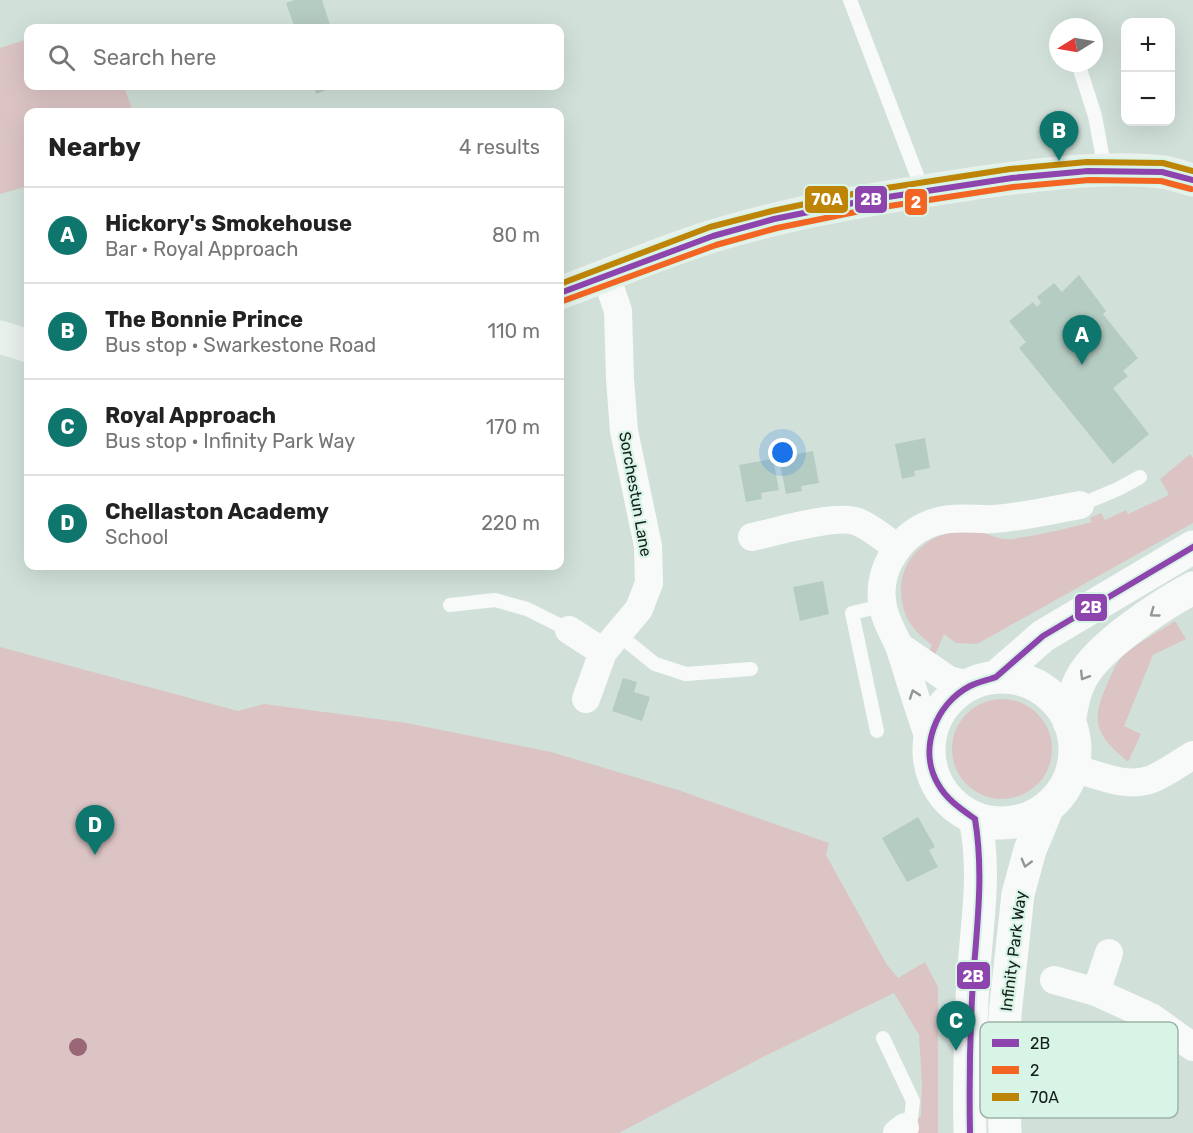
<!DOCTYPE html>
<html lang="en">
<head>
<meta charset="utf-8">
<style>
	:root { --surface:#fff; --page:#f6f6f6; --text:#222; --muted:#767676; --line:#e0e0e0; --accent:#0f766e }
	body { margin:0; font-family:Rubik,sans-serif; background:var(--page); color:var(--text) }
	.controls { position:absolute; right:18px; top:18px; display:grid; overflow:hidden; border-radius:12px; box-shadow:0 6px 24px #0002 }
	.controls button { width:54px; height:54px; display:grid; place-items:center; padding:0; border:0; border-bottom:2px solid var(--line); background:var(--surface); color:var(--text); font:30px sans-serif }
	.compass { position:absolute; left:1049px; top:18px; width:54px; height:54px; border-radius:50%; background:var(--surface); box-shadow:0 6px 24px #0002; rotate:259deg }
	.you { position:absolute; left:783px; top:453px; width:21px; height:21px; margin:-15px; border:4px solid #fff; border-radius:50%; background:#1a73e8; box-shadow:0 0 0 9px #1a73e833 }
	.badge { display:grid; place-items:center; width:39px; height:39px; border-radius:50%; background:var(--accent); color:#fff; font-size:20px; font-weight:700 }
	.pin { position:absolute; translate:-50% -50px; filter:drop-shadow(0 2px 3px #0008) }
	.pin::after { content:''; position:absolute; top:32px; width:21px; height:18px; background:inherit; clip-path:polygon(0 0,100% 0,50% 100%) }
	.list { margin:0; padding:0; list-style:none }
	h2 { display:flex; justify-content:space-between; align-items:center; height:78px; margin:0; padding:0 24px; font-size:26px }
	h2 small { font-size:20px; font-weight:400; color:var(--muted) }
	.list li { display:grid; grid-template-columns:39px 1fr auto; gap:18px; align-items:center; box-sizing:border-box; height:96px; padding:0 24px; border-top:2px solid var(--line) }
	.list b { display:block; font-size:22px; white-space:nowrap }
	.list p { margin:0; font-size:20px; white-space:nowrap; color:var(--muted) }
	.list em { font-size:20px; font-style:normal; color:var(--muted) }
	.icon { flex:none; width:33px; height:33px; fill:none; stroke:currentColor; stroke-width:2; stroke-linecap:round; stroke-linejoin:round }
	.map { position:relative; flex:none; width:1193px; height:1133px; overflow:hidden }
	.search { position:absolute; background:var(--surface); box-shadow:0 6px 24px #0002; left:24px; top:24px; width:540px; height:66px; display:flex; align-items:center; gap:15px; box-sizing:border-box; padding:0 21px; border-radius:12px; color:var(--muted); font-size:22px }
	.panel { position:absolute; background:var(--surface); box-shadow:0 6px 24px #0002; left:24px; top:108px; width:540px; height:462px; border-radius:12px }
	.map>svg:first-child { display:block }
	.green { fill:#dcc4c5 }
	.building { fill:#b5ccc2 }
	.lines { fill:none; stroke-linecap:round; stroke-linejoin:round }
	.lane { stroke:#f8faf9; stroke-width:14 }
	.street { stroke:#f8faf9; stroke-width:28 }
	.secondary { stroke:#f8faf9; stroke-width:33 }
	.primary { stroke:#e9f1ed; stroke-width:33 }
	.bus-1-casing { stroke:#d8f4e6; stroke-width:10 }
	.bus-2-casing { stroke:#d8f4e6; stroke-width:10 }
	.bus-3-casing { stroke:#d8f4e6; stroke-width:10 }
	.bus-1 { stroke:#8e44ad; stroke-width:6 }
	.bus-2 { stroke:#f26522; stroke-width:6 }
	.bus-3 { stroke:#be8406; stroke-width:6 }
	.tree { fill:#996777 }
	.oneway { stroke:#919795 }
	.labels { text-anchor:middle; stroke-width:4.5; stroke-linejoin:round; paint-order:stroke }
	.street-label { font-size:16px; fill:#141f1a; stroke:#d8f4e6 }
	.key { fill:#d8f4e6; stroke:#9db4a9; stroke-width:1.5 }
	.key-label { font-size:16px; fill:#141f1a }
	.line-badge { stroke:#d8f4e6; stroke-width:2 }
	.badge-label { font-size:16px; text-anchor:middle; font-weight:bold; fill:#fff }
</style>
</head>
<body>
<div class="map">
<svg width="1193" height="1133" viewBox="0 0 1193 1133">
	<rect width="100%" height="100%" fill="#d1e1d9"/>
	<!-- green -->
	<path class="green" d="M28,39V86H124L133,112H28V186L0,194V48Z
		M1190,454L1193,458V523L977,644L956,643L944,634L935,655L929,651L932,645C911,629 901,615 901,588C902,551 941,526 975,531C986,532 996,539 1006,539C1012,540 1019,537 1025,537C1048,533 1069,528 1092,522L1090,518L1101,513L1105,520L1126,510L1128,514L1169,495L1160,479Z
		M1175,621L1186,639L1153,655L1124,726L1141,734L1128,762C1099,737 1089,725 1106,687C1110,678 1114,666 1121,658C1130,647 1162,630 1175,621Z
		M0,647L238,711L264,704L407,723L551,752L678,790L829,843L826,855L887,965L898,978L925,962L938,987V1133H904L921,1116L922,1084L919,1035L894,993L763,1057L619,1133H0Z
		M952 749a50 50 0 1 1 100 0a50 50 0 1 1-100 0Z"/>
	<!-- building -->
	<path class="building" d="M295,0H322L331,28H295L286,3Z
		M314,86H337L316,94Z
		M1079,275L1106,311L1103,314L1138,358L1123,371L1128,376L1113,388L1149,434L1113,464L1019,348L1026,342L1009,321L1033,302L1037,307L1041,303L1037,297L1054,283L1062,292Z
		M925,438L930,468L914,471L915,476L902,479L895,444Z
		M813,451L819,483L801,486L802,491L786,494L779,458Z
		M773,459L779,490L761,493L762,499L746,502L739,465Z
		M823,581L829,614L800,621L793,587Z
		M623,678L637,682L634,692L650,697L642,721L612,711Z
		M918,817L935,847L929,850L938,867L907,882L882,838Z"/>
	<g class="lines">
		<!-- lane -->
		<path class="lane" d="M850,0L923,191
			M1078,63L1095,116L1105,170
			M1080,505L1118,489L1140,477
			M450,605L495,600L527,609L569,630
			M619,635L655,664L686,674L751,669
			M877,731L852,613L882,606
			M883,1038L913,1101L911,1118L905,1127"/>
		<!-- street -->
		<path class="street" d="M752,537C776,532 838,513 858,522C872,528 885,539 897,548
			M569,630L603,652
			M899,646L949,680L968,685
			M586,699L603,652L639,609L649,583L648,546L624,431L620,379L618,311L606,275
			M930,741C919,710 910,680 900,649C895,635 886,623 883,607C875,569 902,530 939,521C957,516 976,520 994,519C1023,517 1052,510 1080,505
			M1073,768C1098,775 1127,789 1152,779C1166,773 1180,763 1193,755
			M1054,980L1096,992L1151,1017L1193,1047
			M1096,992L1109,953
			M897,1133L905,1127"/>
		<!-- secondary -->
		<path class="secondary" d="M929 750a73 73 0 1 1 146 0a73 73 0 1 1-146 0Z
			M996,677L1043,636L1193,547
			M1069,722C1072,706 1074,691 1082,677C1099,646 1161,605 1193,588
			M970,1133C969,1083 970,1032 973,982C976,927 987,873 975,819
			M1005,1133L1003,1070L1005,1014L1018,894L1030,850L1047,809"/>
		<!-- primary -->
		<path class="primary" d="M560,293C611,274 661,252 713,236C794,211 879,198 963,185C1025,176 1100,165 1162,172C1173,173 1183,178 1193,180
			M0,337L28,346"/>
		<!-- bus-1 casing -->
		<g class="bus-1-casing">
			<path id="bus-1" d="M560,293L713,236L774,219L868,200L1012,178L1088,171L1162,172L1193,180
				M996,677L1043,636L1193,547
				M975,819C961,809 947,800 938,784C918,750 935,704 970,686C978,682 988,680 996,677
				M970,1133C969,1082 970,1031 973,980C977,926 984,873 975,819"/>
		</g>
		<!-- bus-2 casing -->
		<g class="bus-2-casing">
			<path id="bus-2" d="M563,301L716,245L777,228L870,209L1013,187L1089,180L1161,181L1191,189"/>
		</g>
		<!-- bus-3 casing -->
		<g class="bus-3-casing">
			<path id="bus-3" d="M560,284L710,227L772,211L867,191L1010,169L1087,162L1163,163L1193,171"/>
		</g>
		<!-- bus-1 -->
		<use href="#bus-1" class="bus-1"/>
		<!-- bus-2 -->
		<use href="#bus-2" class="bus-2"/>
		<!-- bus-3 -->
		<use href="#bus-3" class="bus-3"/>
	</g>
	<!-- trees -->
	<circle class="tree" cx="78" cy="1047" r="9"/>
	<!-- one-way arrows -->
	<defs><path id="oneway-chevron" d="M-2-3.5L2.5 0L-2 3.5" fill="none" stroke-width="1.6" stroke-linecap="round" stroke-linejoin="round" transform="scale(1.5)"/></defs>
	<g class="oneway">
		<use href="#oneway-chevron" transform="translate(1154 613) rotate(144)"/>
		<use href="#oneway-chevron" transform="translate(1084 676) rotate(122)"/>
		<use href="#oneway-chevron" transform="translate(914 694) rotate(-109)"/>
		<use href="#oneway-chevron" transform="translate(1026 863) rotate(105)"/>
	</g>
	<g class="labels">
		<!-- street labels -->
		<g class="street-label">
			<text transform="translate(636 494) rotate(80)" y="6">Sorchestun Lane</text>
			<text transform="translate(1013 951) rotate(-83)" y="6">Infinity Park Way</text>
		</g>
	</g>
	<!-- legend -->
	<rect x="980" y="1022" width="198" height="96" rx="9" class="key"/>
	<rect x="992" y="1039" width="27" height="8" fill="#8e44ad"/>
	<rect x="992" y="1066" width="27" height="8" fill="#f26522"/>
	<rect x="992" y="1093" width="27" height="8" fill="#be8406"/>
	<g class="key-label">
		<text x="1030" y="1049">2B</text>
		<text x="1030" y="1076">2</text>
		<text x="1030" y="1103">70A</text>
	</g>
	<g class="line-badge">
		<rect x="804" y="185" width="45" height="29" rx="6" fill="#be8406"/>
		<rect x="854" y="185" width="34" height="29" rx="6" fill="#8e44ad"/>
		<rect x="904" y="188" width="24" height="28" rx="6" fill="#f26522"/>
		<rect x="1074" y="593" width="34" height="29" rx="6" fill="#8e44ad"/>
		<rect x="956" y="961" width="35" height="29" rx="6" fill="#8e44ad"/>
	</g>
	<g class="badge-label">
		<text x="827" y="205">70A</text>
		<text x="871" y="205">2B</text>
		<text x="916" y="208">2</text>
		<text x="1091" y="613">2B</text>
		<text x="973" y="982">2B</text>
	</g>
</svg>
<div class="controls">
<button>+</button>
<button>−</button>
</div>
<svg class="compass" viewBox="-18 -18 36 36"><path d="M0-13l5 13h-10z" fill="#e53935"/><path d="M0 13l5-13h-10z" fill="#767676"/></svg>
<div class="you"></div>
<div class="pin badge" style="left:1082px;top:365px">A</div>
<div class="pin badge" style="left:1059px;top:161px">B</div>
<div class="pin badge" style="left:956px;top:1051px">C</div>
<div class="pin badge" style="left:95px;top:855px">D</div>
<div class="search"><svg class="icon" aria-label="search" viewBox="0 0 24 24"><circle cx="10" cy="10" r="6"/><path d="M15 15l6 6"/></svg>Search here</div>
<section class="panel">
<h2>Nearby<small>4 results</small></h2>
<ul class="list">
<li><span class="badge">A</span><div><b>Hickory's Smokehouse</b><p>Bar · Royal Approach</p></div><em>80 m</em></li>
<li><span class="badge">B</span><div><b>The Bonnie Prince</b><p>Bus stop · Swarkestone Road</p></div><em>110 m</em></li>
<li><span class="badge">C</span><div><b>Royal Approach</b><p>Bus stop · Infinity Park Way</p></div><em>170 m</em></li>
<li><span class="badge">D</span><div><b>Chellaston Academy</b><p>School</p></div><em>220 m</em></li>
</ul>
</section>
</div>
</body>
</html>
